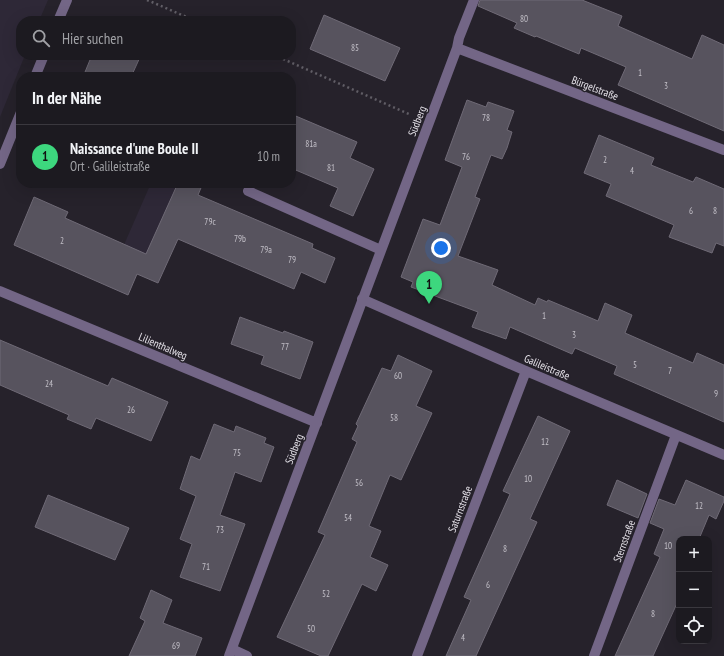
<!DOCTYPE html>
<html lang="de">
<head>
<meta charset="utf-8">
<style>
	:root { --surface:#1c1a20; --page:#252329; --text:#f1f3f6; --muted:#a0a1a5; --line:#3a383e; --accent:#3dd77e }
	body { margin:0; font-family:"PT Sans Narrow",sans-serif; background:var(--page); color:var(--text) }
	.controls { position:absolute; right:12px; bottom:12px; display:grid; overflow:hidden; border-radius:8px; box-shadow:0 4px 16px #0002 }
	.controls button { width:36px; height:36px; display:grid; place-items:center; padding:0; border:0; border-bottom:1px solid var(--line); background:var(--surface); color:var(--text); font:20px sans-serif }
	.you { position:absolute; left:441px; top:248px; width:14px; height:14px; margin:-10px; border:3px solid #fff; border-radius:50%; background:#1a73e8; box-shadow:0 0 0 6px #1a73e833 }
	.badge { display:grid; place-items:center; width:26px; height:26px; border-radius:50%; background:var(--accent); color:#111; font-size:13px; font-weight:700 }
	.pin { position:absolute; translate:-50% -33px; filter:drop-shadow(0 1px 2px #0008) }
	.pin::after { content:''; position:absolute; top:21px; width:14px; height:12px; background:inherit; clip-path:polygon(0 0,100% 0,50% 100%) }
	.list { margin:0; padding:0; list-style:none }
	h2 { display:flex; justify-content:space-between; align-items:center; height:52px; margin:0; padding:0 16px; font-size:17px }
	h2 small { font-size:13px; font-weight:400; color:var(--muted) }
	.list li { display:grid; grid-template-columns:26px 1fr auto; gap:12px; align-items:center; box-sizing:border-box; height:64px; padding:0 16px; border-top:1px solid var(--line) }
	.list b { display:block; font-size:15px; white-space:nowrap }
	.list p { margin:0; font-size:13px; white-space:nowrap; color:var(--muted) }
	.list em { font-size:13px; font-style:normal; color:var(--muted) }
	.icon { flex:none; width:22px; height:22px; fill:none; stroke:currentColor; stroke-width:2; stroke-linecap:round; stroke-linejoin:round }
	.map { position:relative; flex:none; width:724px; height:656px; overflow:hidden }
	.search { position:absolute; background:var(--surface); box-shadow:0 4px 16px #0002; left:16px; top:16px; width:280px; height:44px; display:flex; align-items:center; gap:10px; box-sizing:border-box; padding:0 14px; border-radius:16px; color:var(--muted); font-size:15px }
	.panel { position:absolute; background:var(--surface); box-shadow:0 4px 16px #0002; left:16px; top:72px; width:280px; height:116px; border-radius:16px }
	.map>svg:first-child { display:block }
	.built { fill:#2e2837 }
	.building { fill:#57535e; stroke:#6f6a76 }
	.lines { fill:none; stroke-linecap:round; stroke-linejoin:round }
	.path { stroke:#615e66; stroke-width:2.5; stroke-dasharray:2 3; stroke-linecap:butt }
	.minor { stroke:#736686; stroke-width:10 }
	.labels { text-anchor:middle; stroke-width:3; stroke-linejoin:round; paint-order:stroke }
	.number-label { font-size:9px; fill:#c2bfc7 }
	.street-label { font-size:11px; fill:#e6e3ea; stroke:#26222b }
</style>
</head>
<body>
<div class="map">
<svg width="724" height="656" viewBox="0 0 724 656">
	<rect width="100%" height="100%" fill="#26222b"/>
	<!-- built -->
	<path class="built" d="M0,0H48L39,21H21V55H25L0,117Z
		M151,183H203L158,283L137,274L128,295L106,286Z"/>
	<!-- building -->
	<path class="building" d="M480,0H582L622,16L618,26L692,59L702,35L724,45V131L618,85L626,67L581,48L579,54L536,36L535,37L514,28L517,23L478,6Z
		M324,15L400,48L385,81L310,49Z
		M92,55H141L131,77H83Z
		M467,100L486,107L488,102L514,111L507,130L512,132L507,148L502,159L491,155L475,197L480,199L458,256L498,270L492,285L535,305L538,298L547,302L548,300L598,321L605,303L632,315L625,333L693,363L697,353L724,365V422L614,374L617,366L575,348L572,354L510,327L506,339L472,327L478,312L411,287L413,282L401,277L423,219L440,225L462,167L445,160Z
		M291,114L357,142L350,158L374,169L353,216L330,206L338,188L291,168Z
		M599,135L654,158L651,165L693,182L696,177L724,189V246L716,243L712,253L669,237L674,225L606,196L611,184L584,173Z
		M178,183H203L198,195L313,244L312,248L335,258L325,283L301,272L294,289L178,239L158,283L137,274L128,295L14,245L34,197L68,212L65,218L146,254Z
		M240,317L283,333L284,331L313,342L300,379L261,364L264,356L231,344Z
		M0,340L108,386L112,378L168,402L151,441L96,418L91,429L67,419L69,415L0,385Z
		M398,355L432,371L416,406L432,413L401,480L390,475L369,526L381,531L370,557L388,565L376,591L362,584L328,656H321L277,637L325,535L318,532L357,442L352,439L358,426L356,424L382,368L391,371Z
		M538,416L570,431L530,519L537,522L476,656H446L471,600L464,597L510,494L503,491Z
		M214,424L234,432L236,426L266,438L264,443L274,447L261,482L235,472L220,515L245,524L220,591L180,577L192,544L180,539L196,496L180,489L191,456L200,460Z
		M617,480L647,494L638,518L607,505Z
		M686,480L724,497V501L716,519L709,515L699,539H679V599L653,656H615L660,557L654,554L664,529L650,523L659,499L675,505Z
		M48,495L129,528L115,560L35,527Z
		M151,590L172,600L163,623L202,638L195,656H129L145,621L140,618Z"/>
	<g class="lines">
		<!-- path -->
		<path class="path" d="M147,0L196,21
			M274,55L411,115"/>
		<!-- minor -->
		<path class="minor" d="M58,21L67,0
			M457,48L724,150
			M35,77L44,55
			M0,164L21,112
			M248,191L381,250
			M0,291L317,423
			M362,299L526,371L724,455
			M232,649L247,656
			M229,656L457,48L459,38L474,0
			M417,656L526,371
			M594,656L676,435"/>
	</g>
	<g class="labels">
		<!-- number labels -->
		<g class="number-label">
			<text x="524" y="22">80</text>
			<text x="355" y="51">85</text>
			<text x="640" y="76">1</text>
			<text x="666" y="89">3</text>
			<text x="486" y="121">78</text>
			<text x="311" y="147">81a</text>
			<text x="466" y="160">76</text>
			<text x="605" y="163">2</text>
			<text x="331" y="171">81</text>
			<text x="632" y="174">4</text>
			<text x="691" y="214">6</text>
			<text x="715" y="214">8</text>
			<text x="210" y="225">79c</text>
			<text x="240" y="242">79b</text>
			<text x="62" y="244">2</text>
			<text x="266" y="253">79a</text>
			<text x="292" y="263">79</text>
			<text x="544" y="319">1</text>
			<text x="574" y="338">3</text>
			<text x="285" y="350">77</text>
			<text x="635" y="368">5</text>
			<text x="670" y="374">7</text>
			<text x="398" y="379">60</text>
			<text x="49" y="387">24</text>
			<text x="716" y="397">9</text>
			<text x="131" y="413">26</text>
			<text x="394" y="421">58</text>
			<text x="545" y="445">12</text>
			<text x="237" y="456">75</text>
			<text x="528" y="482">10</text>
			<text x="359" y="486">56</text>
			<text x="699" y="509">12</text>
			<text x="348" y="521">54</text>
			<text x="220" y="533">73</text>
			<text x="668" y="549">10</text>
			<text x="505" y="552">8</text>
			<text x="206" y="570">71</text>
			<text x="488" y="588">6</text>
			<text x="326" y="597">52</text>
			<text x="653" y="617">8</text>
			<text x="311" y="632">50</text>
			<text x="463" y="641">4</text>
			<text x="176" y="649">69</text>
		</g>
		<!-- street labels -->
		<g class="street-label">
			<text transform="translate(595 88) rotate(21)" y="4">Bürgelstraße</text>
			<text transform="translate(417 121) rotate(-69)" y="4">Südberg</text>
			<text transform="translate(163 346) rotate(23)" y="4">Lilienthalweg</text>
			<text transform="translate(547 367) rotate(23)" y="4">Galileistraße</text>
			<text transform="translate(294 449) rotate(-69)" y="4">Südberg</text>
			<text transform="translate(460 509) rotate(-69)" y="4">Saturnstraße</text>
			<text transform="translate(624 541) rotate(-70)" y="4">Sternstraße</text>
		</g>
	</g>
</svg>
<div class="controls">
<button>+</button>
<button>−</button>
<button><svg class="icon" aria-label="locate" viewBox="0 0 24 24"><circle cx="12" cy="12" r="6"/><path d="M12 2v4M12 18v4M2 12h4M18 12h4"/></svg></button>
</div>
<div class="you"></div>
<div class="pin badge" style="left:429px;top:304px">1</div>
<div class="search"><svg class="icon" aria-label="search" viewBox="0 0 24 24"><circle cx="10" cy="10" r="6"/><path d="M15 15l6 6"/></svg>Hier suchen</div>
<section class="panel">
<h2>In der Nähe<small></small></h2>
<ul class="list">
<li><span class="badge">1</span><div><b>Naissance d'une Boule II</b><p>Ort · Galileistraße</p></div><em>10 m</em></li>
</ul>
</section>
</div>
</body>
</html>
